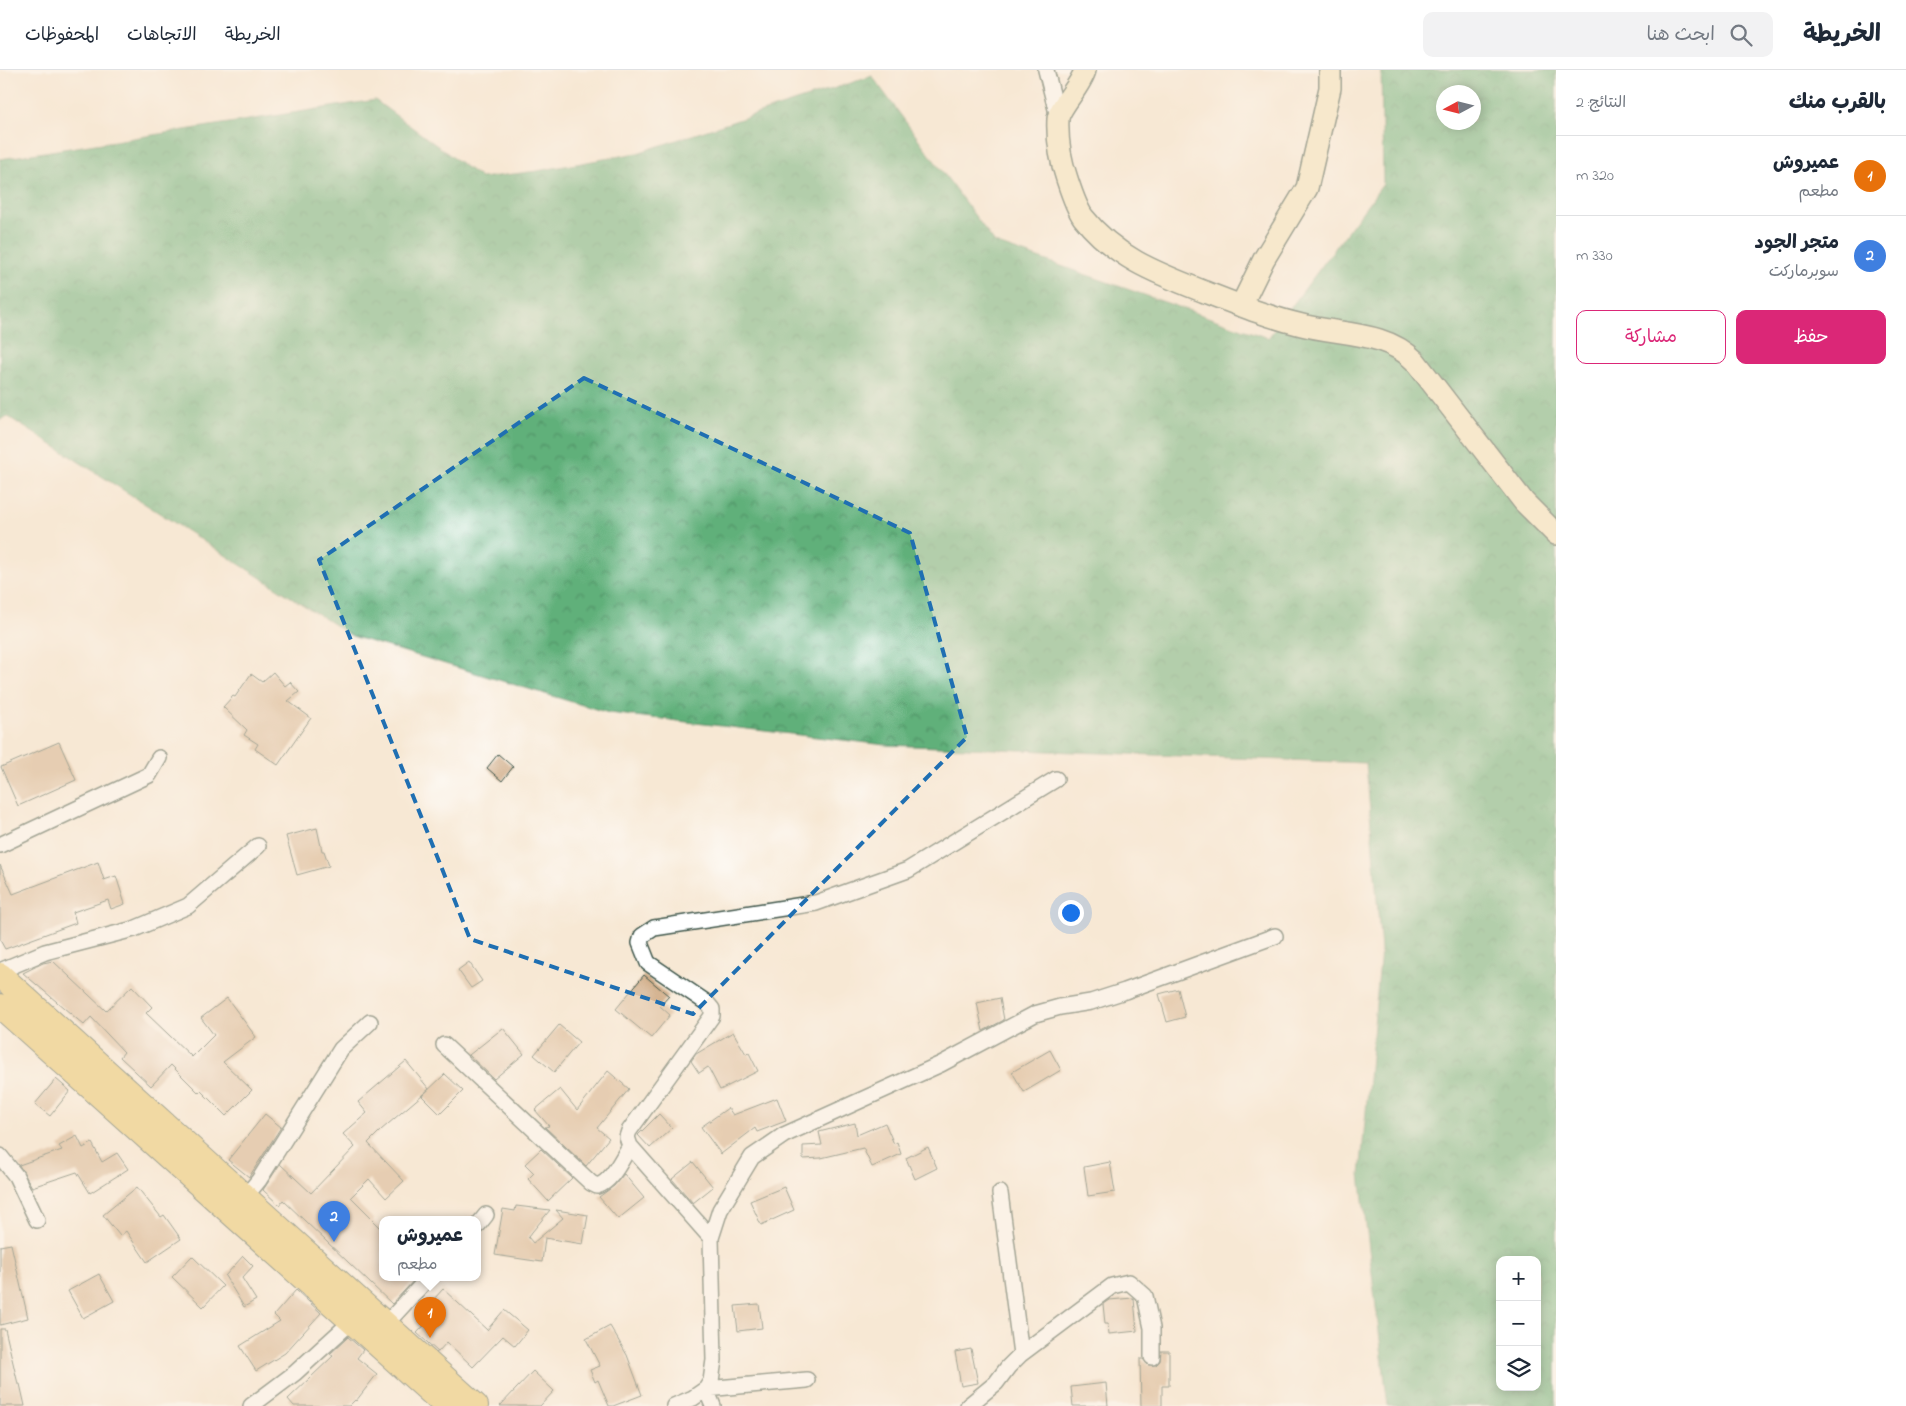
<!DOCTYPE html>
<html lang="ar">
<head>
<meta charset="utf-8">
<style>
	:root { --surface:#fff; --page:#f2f2f3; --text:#1f2937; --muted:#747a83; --line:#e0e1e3; --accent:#db2777 }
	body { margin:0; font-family:"Indie Flower","Playpen Sans Arabic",sans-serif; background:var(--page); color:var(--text); direction:rtl }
	.controls { position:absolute; right:15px; bottom:15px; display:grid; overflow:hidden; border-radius:10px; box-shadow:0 2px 12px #0003 }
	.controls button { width:45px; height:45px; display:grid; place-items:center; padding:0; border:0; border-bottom:1px solid var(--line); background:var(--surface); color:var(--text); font:25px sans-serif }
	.compass { position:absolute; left:1436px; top:15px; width:45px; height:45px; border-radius:50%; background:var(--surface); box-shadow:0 2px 12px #0003; rotate:263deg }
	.you { position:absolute; left:1070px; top:842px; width:18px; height:18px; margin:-12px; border:4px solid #fff; border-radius:50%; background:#1a73e8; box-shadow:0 0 0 8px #1a73e833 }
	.badge { display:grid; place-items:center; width:32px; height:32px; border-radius:50%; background:var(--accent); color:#fff; font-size:16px; font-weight:700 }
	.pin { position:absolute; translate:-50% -41px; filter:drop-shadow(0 1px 2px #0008) }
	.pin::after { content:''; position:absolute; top:26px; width:18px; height:15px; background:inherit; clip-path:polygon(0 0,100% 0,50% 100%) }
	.popup { position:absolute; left:379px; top:1146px; width:102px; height:65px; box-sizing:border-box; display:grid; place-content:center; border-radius:10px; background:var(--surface); filter:drop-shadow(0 1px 4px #0005); font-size:16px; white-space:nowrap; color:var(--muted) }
	.popup b { font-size:19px; color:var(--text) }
	.popup::after { content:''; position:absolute; left:50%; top:100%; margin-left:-10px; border:10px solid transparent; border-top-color:var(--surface) }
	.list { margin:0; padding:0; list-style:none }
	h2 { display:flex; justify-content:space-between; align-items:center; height:65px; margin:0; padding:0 20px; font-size:21px }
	h2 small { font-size:16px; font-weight:400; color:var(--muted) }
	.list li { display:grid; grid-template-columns:32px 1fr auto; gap:15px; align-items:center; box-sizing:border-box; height:80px; padding:0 20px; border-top:1px solid var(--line) }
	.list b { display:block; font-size:19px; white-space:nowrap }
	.list p { margin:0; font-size:16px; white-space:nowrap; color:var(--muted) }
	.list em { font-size:16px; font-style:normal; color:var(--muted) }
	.actions { display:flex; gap:10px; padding:15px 20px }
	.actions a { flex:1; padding:11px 0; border:1px solid var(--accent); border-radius:10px; text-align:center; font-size:18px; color:var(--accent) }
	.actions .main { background:var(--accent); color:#fff }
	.icon { flex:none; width:28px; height:28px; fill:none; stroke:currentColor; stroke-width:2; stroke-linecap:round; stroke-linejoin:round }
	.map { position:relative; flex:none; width:1556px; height:1336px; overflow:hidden; direction:ltr }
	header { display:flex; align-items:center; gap:30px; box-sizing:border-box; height:70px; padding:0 25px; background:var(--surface); border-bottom:1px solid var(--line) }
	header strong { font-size:24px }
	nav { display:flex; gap:28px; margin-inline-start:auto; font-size:18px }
	.search { width:350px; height:45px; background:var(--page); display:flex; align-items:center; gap:12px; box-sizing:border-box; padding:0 18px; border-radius:10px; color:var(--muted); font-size:19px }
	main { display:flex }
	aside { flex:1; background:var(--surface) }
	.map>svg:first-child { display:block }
	.forest { fill:url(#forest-crowns); stroke:#407657; fill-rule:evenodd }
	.building { fill:#d1ae89 }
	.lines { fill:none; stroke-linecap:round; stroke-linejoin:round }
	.street-casing { stroke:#3f574c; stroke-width:18 }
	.secondary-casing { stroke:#3f574c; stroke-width:24 }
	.primary-casing { stroke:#3f574c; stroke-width:26 }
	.street { stroke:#fff; stroke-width:15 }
	.secondary { stroke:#f6e9c3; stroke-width:21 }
	.primary { stroke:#e9c769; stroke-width:24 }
	.marked { fill:none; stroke:#1f6fb2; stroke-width:4; stroke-dasharray:10 6; stroke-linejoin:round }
</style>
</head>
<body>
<header>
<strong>الخريطة</strong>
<div class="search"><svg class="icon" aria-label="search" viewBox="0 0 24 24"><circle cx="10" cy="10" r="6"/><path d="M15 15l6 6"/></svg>ابحث هنا</div>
<nav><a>الخريطة</a><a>الاتجاهات</a><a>المحفوظات</a></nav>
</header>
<main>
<aside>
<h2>بالقرب منك<small>النتائج: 2</small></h2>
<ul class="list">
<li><span class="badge" style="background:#e8710a">1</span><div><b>عميروش</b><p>مطعم</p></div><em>320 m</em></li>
<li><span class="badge" style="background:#3f7fe0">2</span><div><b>متجر الجود</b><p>سوبرماركت</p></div><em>330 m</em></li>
</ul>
<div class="actions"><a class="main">حفظ</a><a>مشاركة</a></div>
</aside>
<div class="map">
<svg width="1556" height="1336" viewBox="0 0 1556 1336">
	<defs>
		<pattern id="forest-crowns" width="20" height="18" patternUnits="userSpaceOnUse" patternTransform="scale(1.25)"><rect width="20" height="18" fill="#60b07a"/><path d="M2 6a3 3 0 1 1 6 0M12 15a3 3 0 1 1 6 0" fill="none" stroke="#4f9065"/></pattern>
	</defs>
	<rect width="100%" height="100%" fill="#fff"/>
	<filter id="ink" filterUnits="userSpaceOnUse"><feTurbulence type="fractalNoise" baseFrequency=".02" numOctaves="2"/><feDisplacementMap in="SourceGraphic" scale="10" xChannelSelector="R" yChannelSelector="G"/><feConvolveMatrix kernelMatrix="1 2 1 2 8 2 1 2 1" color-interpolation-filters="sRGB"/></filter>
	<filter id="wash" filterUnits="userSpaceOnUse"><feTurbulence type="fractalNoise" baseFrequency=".0096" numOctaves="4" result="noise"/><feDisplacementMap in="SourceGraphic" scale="20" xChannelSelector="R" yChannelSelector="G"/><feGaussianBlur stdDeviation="1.12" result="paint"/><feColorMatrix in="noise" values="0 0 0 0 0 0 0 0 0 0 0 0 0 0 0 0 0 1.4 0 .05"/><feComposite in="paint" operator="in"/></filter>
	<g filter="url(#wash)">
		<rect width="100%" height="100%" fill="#f7e8d4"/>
		<!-- forest -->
		<path class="forest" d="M1381,0H1556V1336H1388L1360,1105L1381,880L1366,693L886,675L609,643L352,566L7,346L0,350V89L375,30L481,108L537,101L637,83L872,6L995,173L1268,268L1383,114ZM1444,22H1474V52H1444ZM1500,1190H1537V1317H1500Z"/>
		<g id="blocks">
			<!-- building -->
			<path class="building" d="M273,602L285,616L290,612L299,622L288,631L311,648L278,695L255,679L258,674L244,665L247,660L223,637L233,626L235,627L251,604L262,612Z
				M59,672L76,710L18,736L1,697Z
				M498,684L513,697L502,711L487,698Z
				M317,758L322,781H324L329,796L297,805L286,766Z
				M98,792L104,810L116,806L125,834L111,839L108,830L73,842L76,853L5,879L0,870V795L13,824Z
				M53,891L106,941L132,916L152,937L146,943L192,987L214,965L201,948L227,928L256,967L223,992L252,1020L226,1046L201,1021L199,1023L171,995L151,1016L120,987L124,982L91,947L84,955L23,903L43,893Z
				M469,892L482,911L471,918L458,900Z
				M644,905L669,926L660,936L670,945L651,968L616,939Z
				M1178,919L1185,947L1167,952L1159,924Z
				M1000,928L1004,950L983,961L977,933Z
				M559,955L579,972L554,1002L534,985Z
				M503,958L524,984L494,1009L469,985Z
				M733,962L746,984L749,983L758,1001L720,1020L708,997L699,1003L691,991L696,984Z
				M1050,980L1061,1000L1024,1022L1012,1002Z
				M406,991L429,1019L381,1060L368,1073L404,1111L386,1128L369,1109L351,1127L374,1150L373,1151L382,1160V1207H417L392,1234L283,1130L279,1135L263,1120L280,1094L311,1123L355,1077L343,1064L367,1043L358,1032Z
				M608,1001L629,1019L597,1058L609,1068L586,1096L545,1057L549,1056L535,1040L560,1019L577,1040Z
				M445,1004L463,1021L440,1044L422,1026Z
				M56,1009L70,1021L50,1046L35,1034Z
				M777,1028L786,1051L757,1062L755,1058L721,1084L701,1057L728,1038L733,1045Z
				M265,1044L281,1057L249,1107L228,1090Z
				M659,1044L672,1058L650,1078L638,1065Z
				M855,1053L857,1065L885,1053L894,1074L897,1072L901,1084L872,1097L863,1078L821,1088L803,1089V1076L822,1075L819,1062Z
				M77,1066L83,1078L92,1073L102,1092L117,1083L128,1099L90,1123L77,1102L32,1117L19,1095L62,1080L59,1076Z
				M928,1077L937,1098L915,1109L906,1088Z
				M541,1079L572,1108L548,1131L528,1109L534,1103L525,1094Z
				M693,1092L713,1117L693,1133L672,1109Z
				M1110,1092L1115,1122L1088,1126L1084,1097Z
				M624,1104L644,1128L618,1149L599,1127L614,1116Z
				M137,1117L161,1147L164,1145L181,1169L147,1192L126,1161L120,1166L103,1145Z
				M784,1117L794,1140L761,1155L750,1131Z
				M516,1136L550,1140L528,1167L533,1173L563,1148L556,1140L588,1145L583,1174L545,1168L542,1192L495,1185L503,1139L515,1141Z
				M11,1174L28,1248L0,1255V1176Z
				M192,1186L223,1216L203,1237L172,1207Z
				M243,1186L253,1196L242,1208L256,1230L244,1237L225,1206Z
				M99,1204L114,1231L83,1248L68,1221Z
				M443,1219L487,1260L504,1240L528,1260L515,1276L503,1266L473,1297L447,1272L438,1282L417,1263L433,1246L425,1239Z
				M296,1220L321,1243L285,1283L256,1301L240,1276L280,1251L274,1245Z
				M1133,1228L1134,1229L1137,1261L1109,1264L1108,1254H1105L1103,1234L1109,1230Z
				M759,1234L762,1258L738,1261L735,1236Z
				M610,1256L627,1285L642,1325L613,1336H609L598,1310L595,1312L590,1300L600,1296L586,1269Z
				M0,1259H5L18,1314H20L25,1336H0Z
				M348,1267L363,1280L357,1288L377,1304L356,1331L355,1330L349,1336H294L288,1329L333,1286L330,1284Z
				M971,1279L978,1313L961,1316L955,1282Z
				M1161,1281H1169V1316H1162V1336H1141L1140,1289H1143L1148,1295H1156L1160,1291Z
				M533,1301L554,1321L540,1336H500Z
				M1106,1313L1108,1336H1073L1071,1317Z"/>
		</g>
	</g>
	<g filter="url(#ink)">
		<use href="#blocks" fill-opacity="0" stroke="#3f574c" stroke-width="1"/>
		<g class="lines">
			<!-- street casing -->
			<g class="street-casing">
				<path id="street" d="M1046,0L1058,47
					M0,775L149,705L159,688
					M0,901L45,882L134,859L188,836L258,776
					M444,975L591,1113L597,1116C612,1112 622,1088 630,1076L627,1067L629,1061L712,946V939L707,933L648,893L640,873L642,866L654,858L816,833L908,800L1056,709
					M630,1076L711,1168
					M0,1086L16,1106L37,1150
					M1000,1123L1021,1284
					M245,1127L259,1110L341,979L370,952
					M478,1155L486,1145
					M386,1254L429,1207
					M251,1336L295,1303L352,1251
					M674,1336L693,1328L706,1319L711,1311L714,1290L711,1168L720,1140L752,1087L784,1065L941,994L1035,944L1060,937L1091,932L1125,921L1275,866
					M713,1336L706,1319L807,1310
					M968,1336L996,1313L1008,1297L1021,1284L1112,1216L1129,1212L1145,1226L1152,1258V1287"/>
			</g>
			<!-- secondary casing -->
			<g class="secondary-casing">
				<path id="secondary" d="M1085,0C1081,16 1059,37 1058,49C1057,71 1060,89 1067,109C1071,121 1076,137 1083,147C1115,188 1159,204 1205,222C1236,234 1268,247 1302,255C1341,265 1385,261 1415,291L1524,432L1556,464
					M1241,236L1264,189L1307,118L1330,18V0"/>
			</g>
			<!-- primary casing -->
			<g class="primary-casing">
				<path id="primary" d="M0,905L476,1336
					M0,936L446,1336"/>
			</g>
			<!-- street -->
			<use href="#street" class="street"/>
			<!-- secondary -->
			<use href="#secondary" class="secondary"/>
			<!-- primary -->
			<use href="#primary" class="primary"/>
		</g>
	</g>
	<!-- marked area -->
	<path d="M0 0H1556V1336H0ZM584,308L910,463L967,667L693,944L470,869L319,490Z" fill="#f7e8d4" fill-opacity=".55" fill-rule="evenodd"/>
	<path class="marked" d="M584,308L910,463L967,667L693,944L470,869L319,490Z"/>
</svg>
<div class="controls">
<button>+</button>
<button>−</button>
<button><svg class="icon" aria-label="layers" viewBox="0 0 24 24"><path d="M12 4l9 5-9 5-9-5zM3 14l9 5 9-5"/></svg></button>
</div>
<svg class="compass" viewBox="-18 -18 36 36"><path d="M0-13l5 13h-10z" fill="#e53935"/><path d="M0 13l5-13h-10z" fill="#747a83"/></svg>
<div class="you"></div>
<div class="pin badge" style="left:430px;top:1268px;background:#e8710a">1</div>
<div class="popup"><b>عميروش</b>مطعم</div>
<div class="pin badge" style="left:334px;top:1172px;background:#3f7fe0">2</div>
</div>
</main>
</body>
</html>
